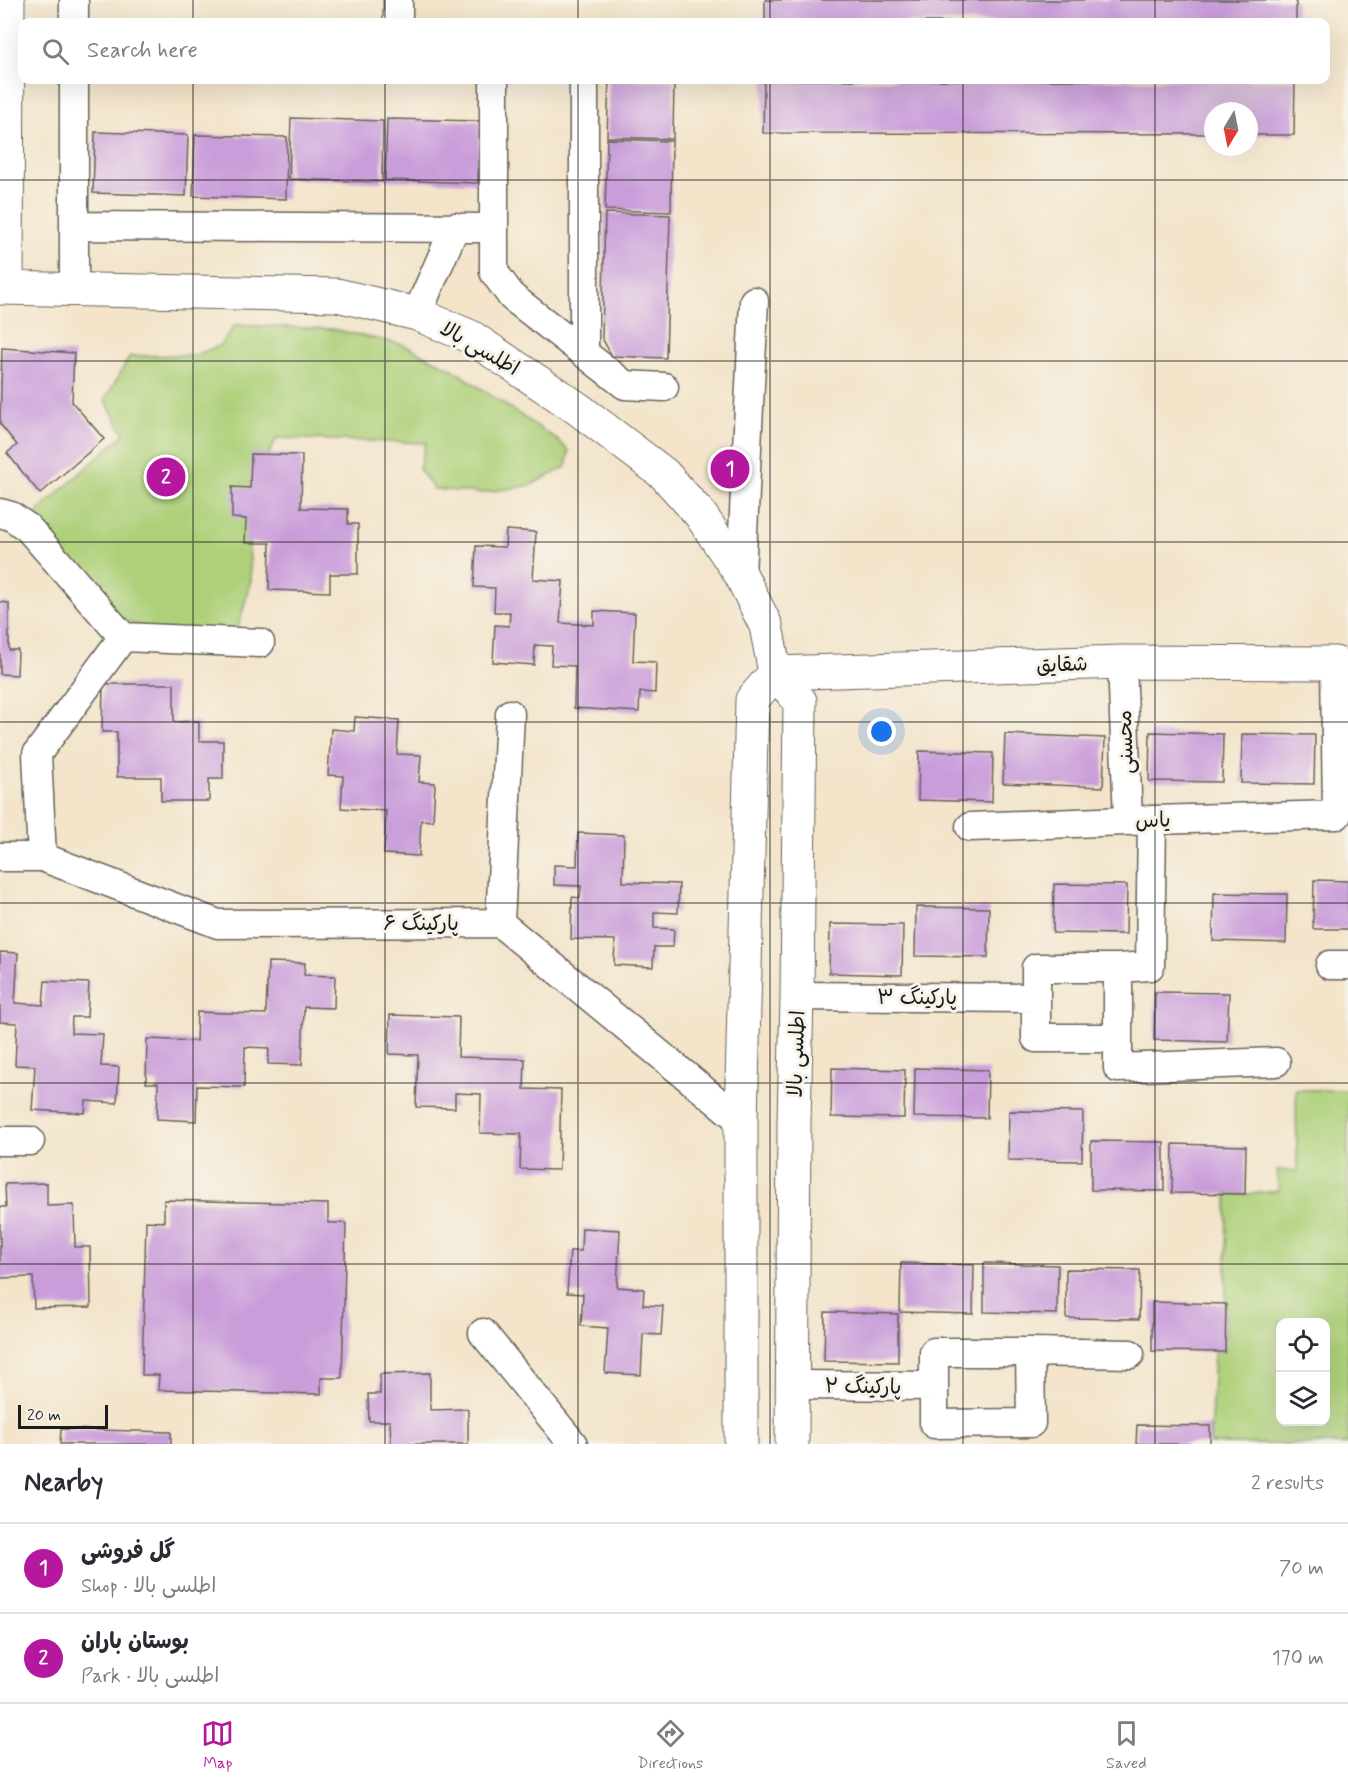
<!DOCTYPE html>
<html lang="en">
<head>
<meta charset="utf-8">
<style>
	:root { --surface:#fff; --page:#f2f2f3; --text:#2b2b33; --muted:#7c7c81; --line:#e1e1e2; --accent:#b5179e }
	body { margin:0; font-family:Mynerve,"Playpen Sans Arabic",sans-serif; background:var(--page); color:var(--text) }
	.controls { position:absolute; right:18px; bottom:18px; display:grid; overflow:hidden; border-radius:12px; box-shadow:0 6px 24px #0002 }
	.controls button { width:54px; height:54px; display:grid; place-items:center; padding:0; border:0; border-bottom:2px solid var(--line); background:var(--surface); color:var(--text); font:30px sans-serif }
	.compass { position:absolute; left:1204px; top:102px; width:54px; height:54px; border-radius:50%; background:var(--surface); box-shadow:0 6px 24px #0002; rotate:190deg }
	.scale { position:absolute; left:18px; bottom:15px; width:90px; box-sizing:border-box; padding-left:6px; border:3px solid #1c1c1c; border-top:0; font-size:16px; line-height:21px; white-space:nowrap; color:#1c1c1c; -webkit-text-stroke:4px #f7f3e8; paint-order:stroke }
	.you { position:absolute; left:882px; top:732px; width:21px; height:21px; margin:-15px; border:4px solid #fff; border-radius:50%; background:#1a73e8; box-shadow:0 0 0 9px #1a73e833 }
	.badge { display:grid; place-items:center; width:39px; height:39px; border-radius:50%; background:var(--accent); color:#fff; font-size:20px; font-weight:700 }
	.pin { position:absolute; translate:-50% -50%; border:3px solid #fff; box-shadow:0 2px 6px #0006 }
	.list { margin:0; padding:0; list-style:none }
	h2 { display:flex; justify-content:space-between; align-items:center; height:78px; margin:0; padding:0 24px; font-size:26px }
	h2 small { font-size:20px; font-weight:400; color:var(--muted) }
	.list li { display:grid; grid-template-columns:39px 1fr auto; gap:18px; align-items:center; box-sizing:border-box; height:90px; padding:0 24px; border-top:2px solid var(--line) }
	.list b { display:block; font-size:22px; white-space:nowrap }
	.list p { margin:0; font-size:20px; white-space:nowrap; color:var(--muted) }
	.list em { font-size:20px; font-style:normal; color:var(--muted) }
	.icon { flex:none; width:33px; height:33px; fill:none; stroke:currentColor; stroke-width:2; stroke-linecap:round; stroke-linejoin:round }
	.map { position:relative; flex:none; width:1348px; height:1444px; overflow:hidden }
	.search { position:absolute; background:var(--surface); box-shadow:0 6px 24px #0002; left:18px; right:18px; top:18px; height:66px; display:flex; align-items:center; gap:15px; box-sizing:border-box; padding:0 21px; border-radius:12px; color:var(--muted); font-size:22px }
	.sheet { height:258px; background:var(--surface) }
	nav { display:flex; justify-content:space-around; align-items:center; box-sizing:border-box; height:84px; border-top:2px solid var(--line); background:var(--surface); font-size:16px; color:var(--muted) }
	nav a { display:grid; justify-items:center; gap:3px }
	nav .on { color:var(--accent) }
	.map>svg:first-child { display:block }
	.green { fill:#add079; stroke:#64764a; stroke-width:1.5; fill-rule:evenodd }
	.building { fill:#c99dda }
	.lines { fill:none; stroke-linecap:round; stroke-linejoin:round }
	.minor-casing { stroke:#676259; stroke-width:31 }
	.tertiary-casing { stroke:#676259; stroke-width:35 }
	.minor { stroke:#fff; stroke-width:28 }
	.tertiary { stroke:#fff; stroke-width:33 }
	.grid { fill:none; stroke:#1c1c1c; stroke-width:1.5; stroke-opacity:0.55 }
	.labels { text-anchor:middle; stroke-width:6; stroke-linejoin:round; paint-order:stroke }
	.street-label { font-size:21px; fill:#1c1c1c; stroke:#f7f3e8 }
</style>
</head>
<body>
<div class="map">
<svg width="1348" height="1444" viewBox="0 0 1348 1444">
	<rect width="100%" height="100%" fill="#f7f3e8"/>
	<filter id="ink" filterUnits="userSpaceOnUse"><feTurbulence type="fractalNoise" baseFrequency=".0167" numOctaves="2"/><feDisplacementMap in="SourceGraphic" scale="12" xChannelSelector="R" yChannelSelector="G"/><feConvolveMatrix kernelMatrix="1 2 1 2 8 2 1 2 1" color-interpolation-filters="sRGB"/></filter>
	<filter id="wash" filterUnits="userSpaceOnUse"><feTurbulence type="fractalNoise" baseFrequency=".008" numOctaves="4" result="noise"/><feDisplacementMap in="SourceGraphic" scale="24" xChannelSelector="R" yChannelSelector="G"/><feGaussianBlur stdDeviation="1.35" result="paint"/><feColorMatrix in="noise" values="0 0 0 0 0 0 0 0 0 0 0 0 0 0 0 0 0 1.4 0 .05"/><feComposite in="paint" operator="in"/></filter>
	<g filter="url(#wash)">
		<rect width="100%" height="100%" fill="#f3e4ca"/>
		<!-- green -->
		<path class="green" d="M235,325L332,329L404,345L452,369L556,439L569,451L566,467L531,485L481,493L434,489L419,469L426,443L277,438L246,498L251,580L234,643L171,638L109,614L41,545L38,511L124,434L105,400L130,356L196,355L221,345Z
			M1296,1090H1348V1444H1210L1214,1352H1225L1227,1194H1245L1279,1191L1277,1170L1297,1171ZM1280,1322H1326V1422H1280Z"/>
		<g id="blocks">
			<!-- building -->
			<path class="building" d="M765,0H1296V22H765Z
				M609,80H674L673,139L607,137Z
				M764,80H1295L1294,135H1249V111H1213V134L763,133Z
				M291,118L383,121L382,182L289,179Z
				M387,119L480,121L478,183L385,180Z
				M95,132L188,135L186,196L93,193Z
				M195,135L287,137L286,199L193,196Z
				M607,139L672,141L671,212L605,210Z
				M605,213L670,215L666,358L612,356L602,338Z
				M2,348L74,353L72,402L104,439L40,494L7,453L17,445L0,424Z
				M251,454L302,455L301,508L348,509V524H358V574H330V592L269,590L270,543H245L246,519L232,518V487L250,488Z
				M506,530L536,532L533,579L563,581L560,623L594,625V611L635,613L633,661L656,662L655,693L640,692L639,712L574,708L575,666L551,665L552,646L535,645L534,665L493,662L495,625L509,626L510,612H494L495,588L474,587L476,546L505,547Z
				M0,602L9,603V650H18L17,675L0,674Z
				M103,684H174V722L199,721V741H223V779H209V801H161V777H117V732H102Z
				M355,717L399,720L397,754L421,755L419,782L435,783L433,821L421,820L419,856L384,854L386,811L341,808L343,776L328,775L331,729L354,731Z
				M1150,732L1223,734L1222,782L1149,781Z
				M1005,734L1105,738L1103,787L1003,783Z
				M1242,734L1315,735L1314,784L1241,783Z
				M919,751L993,753L992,802L918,800Z
				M578,833L624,835L623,882L679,884L678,913L654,912V928L674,929L673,947H654L653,967L614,965L615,940L571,939L572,897L580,898L581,886L554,885V865L577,866Z
				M1314,880L1348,881V929H1313Z
				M1054,884L1127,885L1126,934L1053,933Z
				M1214,893L1287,894L1286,943L1213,941Z
				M916,907L989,908L988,957L915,956Z
				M830,924L903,925L902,975L829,973Z
				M0,952L18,953L15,1003L43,1005L45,981L89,983L87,1017H72L71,1033L103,1034L101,1066L119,1067L117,1103L86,1101L85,1113L32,1110L35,1066L15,1065L17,1023L0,1022Z
				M268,962L305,963L304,975L335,976L334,1008L304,1007L302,1065L268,1064L269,1048L245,1047L244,1087L197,1086L196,1121L157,1119L158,1083H146L147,1039L196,1041L197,1012L266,1014Z
				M1155,992L1229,993L1227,1042L1154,1040Z
				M390,1015L459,1017L458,1057L525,1059L524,1089L561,1090L559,1170L520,1169L521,1134L480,1133L481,1094L455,1093V1108L416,1107L418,1055L389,1054Z
				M832,1068L905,1070L904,1118L831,1117Z
				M915,1068L988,1070L987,1118L914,1117Z
				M1009,1111L1083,1112L1082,1161L1008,1160Z
				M1091,1141L1164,1142V1191L1091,1190Z
				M1173,1144L1246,1146L1245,1194L1172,1193Z
				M47,1183V1206L74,1205L75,1247H90L91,1307L34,1308L33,1277L0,1278V1207H6L5,1184Z
				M164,1200L328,1204V1223H346L342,1378H321V1394L158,1390L159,1375H142L146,1221L164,1222Z
				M582,1228L620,1230L617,1287L644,1289L643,1305L663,1306L661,1335L643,1334L641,1375L605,1373L608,1328L581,1326L583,1294L567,1293L570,1251H581Z
				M901,1263L974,1265L973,1314L900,1312Z
				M984,1263L1058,1265L1057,1314L984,1312Z
				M1066,1269L1140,1270L1139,1319L1066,1318Z
				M1152,1302L1226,1304L1225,1352L1152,1351Z
				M825,1312L898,1314V1362L824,1361Z
				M430,1373V1410L468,1409V1444H391L390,1421H369L368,1394H380V1374Z
				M1137,1425L1210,1426V1444H1136Z
				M61,1429L171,1432V1444H60Z"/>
		</g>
	</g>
	<g filter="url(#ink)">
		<use href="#blocks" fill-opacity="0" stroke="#676259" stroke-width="1.5"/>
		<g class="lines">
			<!-- minor casing -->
			<g class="minor-casing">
				<path id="minor" d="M74,22V0
					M398,22V0
					M494,80V272L512,297L625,385L664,387
					M74,226L494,228
					M74,291V80
					M417,314L455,227
					M584,352V80
					M0,513L11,516L28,528L123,637L260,643
					M741,575L754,301
					M1122,662L1128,821
					M970,827L1152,820L1337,815L1335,663
					M0,857H42L218,924L500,923L741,1121
					M42,857L37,754L123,637
					M500,923L510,714
					M1330,965H1348
					M1118,968V1038H1036V968H1118L1150,966L1152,820
					M797,996L1036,998
					M1118,1038V1068L1276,1062
					M0,1141H30
					M483,1333L573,1444
					M934,1352H1030L1031,1423L934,1424Z
					M1030,1352L1130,1354
					M792,1385L934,1386"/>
			</g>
			<!-- tertiary casing -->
			<g class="tertiary-casing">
				<path id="tertiary" d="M0,288L337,295L417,314L471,337L577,408L664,474L700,514L741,575L766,626L775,673L800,701L797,996L794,1122L792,1444
					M7,288L8,0
					M775,673L1122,662L1335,663L1348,669
					M741,1444V1121L752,700L775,673"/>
			</g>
			<!-- minor -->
			<use href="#minor" class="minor"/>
			<!-- tertiary -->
			<use href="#tertiary" class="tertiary"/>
		</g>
	</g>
	<!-- grid -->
	<path class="grid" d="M193,0V22M385,0V22M578,0V22M770,0V22M963,0V22M1155,0V22M193,80V1444M385,80V1444M578,80V1444M770,80V1444M963,80V1444M1155,80V1444M0,180H1348M0,361H1348M0,542H1348M0,722H1348M0,903H1348M0,1083H1348M0,1264H1348"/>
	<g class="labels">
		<!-- street labels -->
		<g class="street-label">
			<text transform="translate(480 348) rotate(30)" y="7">اطلسی بالا</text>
			<text transform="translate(1062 664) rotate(-2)" y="7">شقایق</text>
			<text transform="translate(1125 742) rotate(-92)" y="7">محسنی</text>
			<text transform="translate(1153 820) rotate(-2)" y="7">یاس</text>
			<text x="421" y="930">پارکینگ ۶</text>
			<text x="917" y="1004">پارکینگ ۳</text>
			<text transform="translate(796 1054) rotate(-88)" y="7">اطلسی بالا</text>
			<text transform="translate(863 1386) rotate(1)" y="7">پارکینگ ۲</text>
		</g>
	</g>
</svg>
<div class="controls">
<button><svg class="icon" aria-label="locate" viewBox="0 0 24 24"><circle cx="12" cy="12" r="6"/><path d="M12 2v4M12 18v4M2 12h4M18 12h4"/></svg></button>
<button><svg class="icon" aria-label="layers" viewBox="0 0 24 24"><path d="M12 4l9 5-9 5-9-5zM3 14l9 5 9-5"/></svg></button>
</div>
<svg class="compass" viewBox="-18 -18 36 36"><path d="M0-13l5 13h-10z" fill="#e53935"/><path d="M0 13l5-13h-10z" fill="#7c7c81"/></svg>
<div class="scale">20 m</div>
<div class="you"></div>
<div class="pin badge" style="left:730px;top:469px">1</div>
<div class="pin badge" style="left:166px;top:477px">2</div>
<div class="search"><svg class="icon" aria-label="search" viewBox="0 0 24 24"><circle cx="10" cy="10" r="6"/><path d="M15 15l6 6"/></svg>Search here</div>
</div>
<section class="sheet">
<h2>Nearby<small>2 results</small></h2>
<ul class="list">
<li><span class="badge">1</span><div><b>گل فروشی</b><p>Shop · اطلسی بالا</p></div><em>70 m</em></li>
<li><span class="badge">2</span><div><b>بوستان باران</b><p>Park · اطلسی بالا</p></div><em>170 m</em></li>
</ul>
</section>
<nav>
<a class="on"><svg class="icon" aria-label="map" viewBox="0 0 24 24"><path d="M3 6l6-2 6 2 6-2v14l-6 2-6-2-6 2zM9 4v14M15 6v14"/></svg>Map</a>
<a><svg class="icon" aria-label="directions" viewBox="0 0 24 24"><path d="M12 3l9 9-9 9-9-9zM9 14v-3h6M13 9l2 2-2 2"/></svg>Directions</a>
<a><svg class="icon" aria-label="saved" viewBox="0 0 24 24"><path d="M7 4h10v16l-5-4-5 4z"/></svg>Saved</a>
</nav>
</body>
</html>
